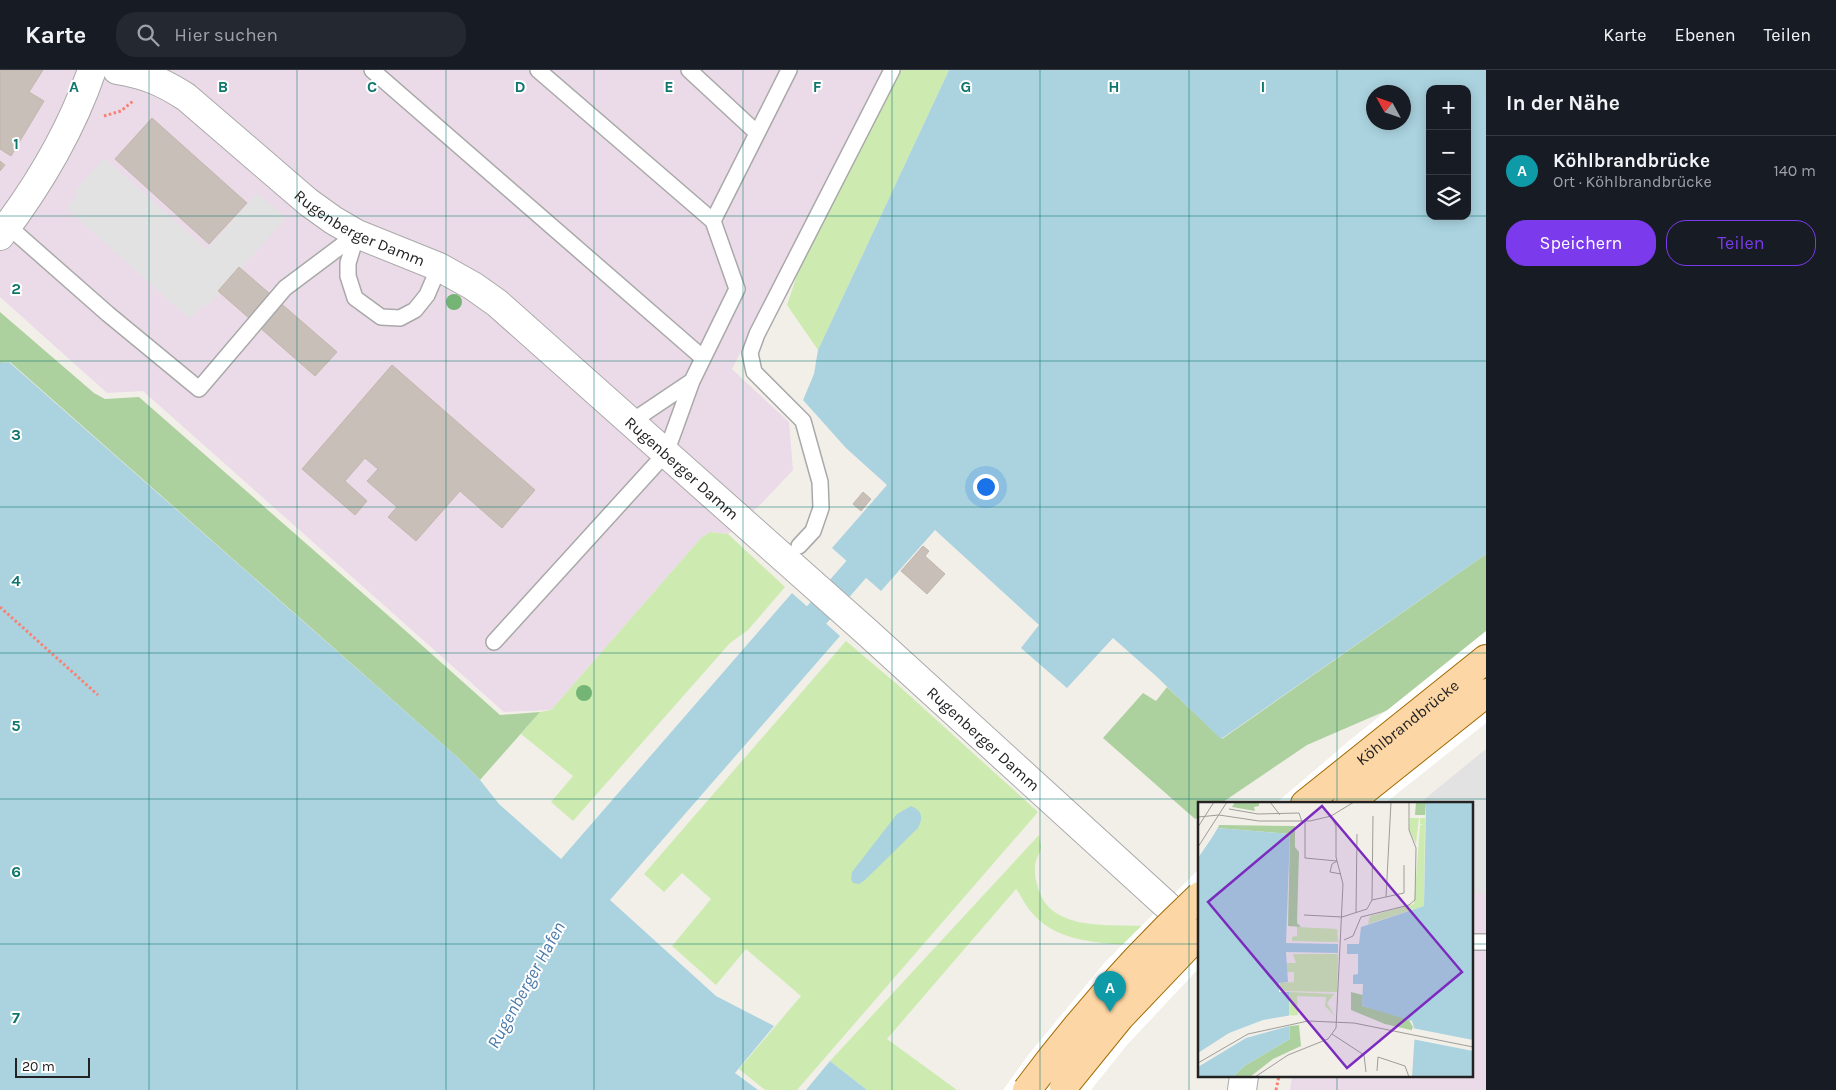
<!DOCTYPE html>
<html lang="de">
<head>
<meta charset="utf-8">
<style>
	:root { --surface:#171b24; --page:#242831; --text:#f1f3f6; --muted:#9ea1a6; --line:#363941; --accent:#7c3aed }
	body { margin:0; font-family:Karla,sans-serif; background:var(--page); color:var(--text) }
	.controls { position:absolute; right:15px; top:15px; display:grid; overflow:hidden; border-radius:10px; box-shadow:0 2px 12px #0003 }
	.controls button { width:45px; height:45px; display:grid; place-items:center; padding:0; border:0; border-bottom:1px solid var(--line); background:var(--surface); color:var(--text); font:25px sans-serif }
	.compass { position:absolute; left:1366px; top:15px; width:45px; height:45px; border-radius:50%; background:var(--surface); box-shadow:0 2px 12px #0003; rotate:310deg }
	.scale { position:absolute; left:15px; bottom:12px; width:75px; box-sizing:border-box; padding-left:5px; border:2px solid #222; border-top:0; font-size:14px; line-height:18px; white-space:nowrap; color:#222; -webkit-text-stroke:4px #fff; paint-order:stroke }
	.you { position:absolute; left:985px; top:416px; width:18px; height:18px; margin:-12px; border:4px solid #fff; border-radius:50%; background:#1a73e8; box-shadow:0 0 0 8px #1a73e833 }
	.badge { display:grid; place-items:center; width:32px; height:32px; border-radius:50%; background:var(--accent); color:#fff; font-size:16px; font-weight:700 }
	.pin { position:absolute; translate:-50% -41px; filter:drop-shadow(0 1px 2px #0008) }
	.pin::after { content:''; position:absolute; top:26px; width:18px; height:15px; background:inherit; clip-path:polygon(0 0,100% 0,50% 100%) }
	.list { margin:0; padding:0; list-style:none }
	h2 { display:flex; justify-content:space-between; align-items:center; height:65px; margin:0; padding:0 20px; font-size:21px }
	h2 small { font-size:16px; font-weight:400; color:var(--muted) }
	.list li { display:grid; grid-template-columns:32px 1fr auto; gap:15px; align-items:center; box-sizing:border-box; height:70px; padding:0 20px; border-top:1px solid var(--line) }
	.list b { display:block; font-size:19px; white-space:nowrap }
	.list p { margin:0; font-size:16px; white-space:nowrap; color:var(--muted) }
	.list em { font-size:16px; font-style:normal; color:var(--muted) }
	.actions { display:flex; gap:10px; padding:15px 20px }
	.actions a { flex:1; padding:11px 0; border:1px solid var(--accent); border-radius:20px; text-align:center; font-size:18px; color:var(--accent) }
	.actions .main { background:var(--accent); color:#fff }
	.icon { flex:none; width:28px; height:28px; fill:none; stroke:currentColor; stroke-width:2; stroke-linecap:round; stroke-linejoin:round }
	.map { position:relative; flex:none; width:1486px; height:1020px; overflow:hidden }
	header { display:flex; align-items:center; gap:30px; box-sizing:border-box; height:70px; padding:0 25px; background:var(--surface); border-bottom:1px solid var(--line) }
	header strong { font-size:24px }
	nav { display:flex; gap:28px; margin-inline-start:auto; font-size:18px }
	.search { width:350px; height:45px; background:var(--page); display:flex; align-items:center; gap:12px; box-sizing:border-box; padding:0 18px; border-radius:20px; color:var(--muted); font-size:19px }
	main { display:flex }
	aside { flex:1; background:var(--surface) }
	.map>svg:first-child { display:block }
	.industrial { fill:#ebdbe8 }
	.grass { fill:#cdebb0 }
	.forest { fill:#add19e }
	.parking { fill:#e2e2e2 }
	.water { fill:#aad3df; fill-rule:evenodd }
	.pier { fill:#fff }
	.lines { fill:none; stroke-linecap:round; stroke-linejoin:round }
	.canal { stroke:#aad3df; stroke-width:26 }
	.building { fill:#c7bfb8; stroke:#c4b6ab }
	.service-casing { stroke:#a9a9a9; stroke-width:18 }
	.minor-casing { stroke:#a9a9a9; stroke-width:30 }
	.primary-casing { stroke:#a06b00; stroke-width:30 }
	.path { stroke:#fa8072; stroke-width:3; stroke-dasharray:2.5 2.5; stroke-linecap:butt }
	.service { stroke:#fff; stroke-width:15 }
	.minor { stroke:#fff; stroke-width:28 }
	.primary { stroke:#fcd6a4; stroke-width:28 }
	.primary-bridge-casing { stroke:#a06b00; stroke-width:30; stroke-linecap:butt }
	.primary-bridge { stroke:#fcd6a4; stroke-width:28 }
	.tree { fill:#74b475 }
	.grid { fill:none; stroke:#0f766e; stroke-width:1; stroke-opacity:0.55 }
	.labels { text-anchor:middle; stroke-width:4; stroke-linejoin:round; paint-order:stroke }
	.street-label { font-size:16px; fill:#222; stroke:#fff }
	.water-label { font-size:18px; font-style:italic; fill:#4a7aab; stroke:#fff }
	.inset-river { fill:none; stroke:#aad3df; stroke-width:2.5 }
	.inset-road { fill:none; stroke:#9f9d99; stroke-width:1 }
	.view { fill:#7b2cbf; fill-opacity:0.15; stroke:#7b2cbf; stroke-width:2.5 }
	.inset-edge { fill:none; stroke:#222; stroke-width:2.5 }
	.grid-label { font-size:16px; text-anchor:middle; font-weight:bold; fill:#0f766e; stroke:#fff; stroke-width:4; stroke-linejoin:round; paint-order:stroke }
</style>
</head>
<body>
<header>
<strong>Karte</strong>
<div class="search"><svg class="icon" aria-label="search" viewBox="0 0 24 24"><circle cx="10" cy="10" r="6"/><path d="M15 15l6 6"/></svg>Hier suchen</div>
<nav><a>Karte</a><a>Ebenen</a><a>Teilen</a></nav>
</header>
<main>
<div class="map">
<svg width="1486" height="1020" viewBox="0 0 1486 1020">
	<rect width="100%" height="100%" fill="#f2efe9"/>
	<!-- industrial -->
	<path class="industrial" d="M0,0H884L732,299L789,352L793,400L762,433L728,464L710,462L701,468L551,640L504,642L143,321L107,323L0,227Z
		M1486,679V1020H1290L1292,1006H1472V734H1419Z"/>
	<!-- grass -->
	<path class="grass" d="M900,0H949L818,280L787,235L800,196Z
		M710,462L728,464L785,517L748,560L730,573L573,751L551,732L573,706L521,664L540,642L551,640L701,468Z
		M846,571L898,615L1038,742L797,1020H765L739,999L801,926L746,879L716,915L672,876L711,829L682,803L664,822L644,804Z
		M1039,765C1039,769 1041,773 1041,777C1041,781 1037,787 1036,791C1034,797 1035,808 1037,814C1047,862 1107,854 1144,856L1145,876C1108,873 1060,875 1033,844C1026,837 1022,827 1016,819L887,969L957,1020H867L830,991Z"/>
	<!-- forest -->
	<path class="forest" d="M0,242L94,323L105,329L139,327L407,562L500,645L540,642L480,710L457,687L10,292L0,293Z
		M1486,484V581L1404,633L1307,675L1220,734H1200V746L1195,749L1103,668L1143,623L1156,631L1167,617L1222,669Z"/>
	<!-- parking -->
	<path class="parking" d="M104,88L207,179L257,123L286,148L207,237L204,234L190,249L66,138L78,125L75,121Z
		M1486,679V824L1472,823V734H1419Z"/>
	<!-- water -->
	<path class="water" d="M949,0H1486V484L1221,669L1156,606L1113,568L1067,618L1021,578L1039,555L935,460L881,521L832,478L887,415L846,378L803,330L814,304L818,280ZM1430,19H1467V146H1430ZM1404,22V52H1374V22Z
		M9,292L457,687L480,710L499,734L561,789L792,523L840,566L610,830L716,926L774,956L735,1003L758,1020H0V293Z
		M911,736C923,741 923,748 918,758L865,810L859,814L853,813L851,809L852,802L897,744Z
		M830,991L867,1020H806Z"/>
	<!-- pier -->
	<path class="pier" d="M1486,561V653L1384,734H1275L1350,670Z
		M1200,798V897L1126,976L1091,1020H1003L1029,984L1106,891Z"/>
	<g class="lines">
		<!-- canal -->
		<path class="canal" d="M794,571L880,472"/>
	</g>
	<!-- building -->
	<path class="building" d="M0,0H43L29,22L44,31L11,86L0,79Z
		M152,48L247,133L209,174L115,89Z
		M0,91L5,95L0,101Z
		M239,197L337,282L315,306L218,221Z
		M392,295L535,420L502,458L460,421L416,471L388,447L397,437L367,411L378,399L365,388L345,411L367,431L355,445L302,399Z
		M863,422L871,429L861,441L853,434Z
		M923,476L929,481L925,486L945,504L927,524L901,501Z"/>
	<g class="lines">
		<!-- service casing -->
		<g class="service-casing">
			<path id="service" d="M372,0L703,288
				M538,0L713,151
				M689,0L757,63
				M8,156L108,244L199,319L285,218L357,164
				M357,164L348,193V206L355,228L381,247L400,248L415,240L427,225L439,197
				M631,352L692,311
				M799,476L813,461L821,438L820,412L803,351L754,302L750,283L757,264L892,0
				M494,572L666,383L692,311L737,219L713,151L789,0
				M1472,872H1486"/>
		</g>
		<!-- minor casing -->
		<g class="minor-casing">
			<g id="minor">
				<path id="s1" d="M117,0C146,5 161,11 186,27L308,132L333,150L357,164L439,197L473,216L497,233L868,563L1197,863"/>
				<path d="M0,166C39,115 71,61 92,0"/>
				<path d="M1242,1020L1244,1006"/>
			</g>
		</g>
		<!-- primary casing -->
		<g class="primary-casing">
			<g id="primary">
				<path id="s2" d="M1305,734L1486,589"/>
				<path d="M1347,734L1486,623"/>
			</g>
		</g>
		<!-- path -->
		<path class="path" d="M104,46L121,41L133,31
			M0,537L98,625
			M1276,1020L1279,1006"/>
		<!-- service -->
		<use href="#service" class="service"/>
		<!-- minor -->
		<use href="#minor" class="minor"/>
		<!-- primary -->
		<use href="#primary" class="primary"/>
		<!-- primary-bridge casing -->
		<g class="primary-bridge-casing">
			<path id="primary-bridge" d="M1064,1016L1120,947L1200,863
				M1027,1020C1079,950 1136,886 1200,826"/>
		</g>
		<!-- primary-bridge -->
		<use href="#primary-bridge" class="primary-bridge"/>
	</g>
	<!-- trees -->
	<g class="tree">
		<circle cx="454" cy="232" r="8"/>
		<circle cx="584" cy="623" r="8"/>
	</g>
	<!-- grid -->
	<path class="grid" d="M149,0V1020M297,0V1020M446,0V1020M594,0V1020M743,0V1020M892,0V1020M1040,0V1020M1189,0V1020M1337,0V734M0,146H1430M1467,146H1486M0,291H1486M0,437H1486M0,583H1486M0,729H1486M0,874H1200M1472,874H1486M1337,1006V1020"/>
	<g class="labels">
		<!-- street labels -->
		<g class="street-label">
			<text dy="6" stroke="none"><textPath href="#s1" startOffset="294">Rugenberger Damm</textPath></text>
			<text dy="6" stroke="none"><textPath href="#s1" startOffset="699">Rugenberger Damm</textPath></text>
			<text dy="6" stroke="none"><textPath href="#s2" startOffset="131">Köhlbrandbrücke</textPath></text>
			<text dy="6" stroke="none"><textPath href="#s1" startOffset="1104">Rugenberger Damm</textPath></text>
		</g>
		<!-- water labels -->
		<g class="water-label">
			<text transform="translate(526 915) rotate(-61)" y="6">Rugenberger Hafen</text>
		</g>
	</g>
	<!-- overview -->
	<g transform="translate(1198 732)">
		<rect width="275" height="275" fill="#f2efe9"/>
		<path d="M212,16H221L218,42L211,28ZM222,16H227L226,104L170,122L172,114L216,102L222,23L226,22H222ZM99,125L139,127L140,140L94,139V135L99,134ZM95,152H140L139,190L82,189V181L96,180V170H89V161H98ZM91,190L136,192L129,201L137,214L127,204L128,195L99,194L100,213L92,214Z" fill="#cdebb0"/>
		<path d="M37,0H61V4L56,5L57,9L34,5ZM218,0H228L227,13H217ZM21,23L97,24V45L101,50L99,121L103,125L90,124L92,32L19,26ZM153,190L165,193L164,204L210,216L217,229L187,222L153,208ZM101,223L103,244L75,257L52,275H35L46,264L92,237V224Z" fill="#add19e"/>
		<path d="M228,0H275V275H214L217,229L214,219L164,204L165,182H155V173L160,172V152H149V142H161L163,125L226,104ZM19,26L92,32L88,141L140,142V151L88,150L90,180L81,181V190H91L92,237L46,264L35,275H0V29Z" fill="#aad3df"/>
		<path d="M21,24L13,37L0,56V26ZM94,213L95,223L48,236L0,265V251L31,231L65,218ZM214,226L275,238V249L214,237Z" fill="#f2efe9"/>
		<path class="inset-river" d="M267,0L247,15L275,44"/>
		<path class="inset-road" d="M72,0L82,13M31,7L60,12L101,11L104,20M0,15L21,13L61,19H112L133,14L156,0M107,20V56L139,59M0,25L16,0M0,45L29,0M139,59L134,62L132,70L143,72M188,95L193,0M174,98L175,14M158,110L159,32M106,113L144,115L169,107L174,98L206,91V63M146,138L155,134L163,115L211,103L217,98L218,46L211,28V0M134,232L166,253L168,270M0,261L50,232L110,219L156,221L275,245M179,269L180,255L207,264L211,275M57,275L90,253L130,237L138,226L145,82L138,55V24L133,14"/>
		<path class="view" d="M124,4L264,170L149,266L10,100Z"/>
		<rect width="275" height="275" class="inset-edge"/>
	</g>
	<g class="grid-label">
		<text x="74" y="22">A</text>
		<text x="223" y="22">B</text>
		<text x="372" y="22">C</text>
		<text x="520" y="22">D</text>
		<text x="669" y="22">E</text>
		<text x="817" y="22">F</text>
		<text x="966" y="22">G</text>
		<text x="1114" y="22">H</text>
		<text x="1263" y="22">I</text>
		<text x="16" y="79">1</text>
		<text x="16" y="224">2</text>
		<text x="16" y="370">3</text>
		<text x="16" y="516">4</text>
		<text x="16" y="661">5</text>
		<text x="16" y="807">6</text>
		<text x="16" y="953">7</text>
	</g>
</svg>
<div class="controls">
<button>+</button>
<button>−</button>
<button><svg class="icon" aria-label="layers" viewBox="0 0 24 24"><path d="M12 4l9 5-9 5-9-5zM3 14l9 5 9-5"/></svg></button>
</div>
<svg class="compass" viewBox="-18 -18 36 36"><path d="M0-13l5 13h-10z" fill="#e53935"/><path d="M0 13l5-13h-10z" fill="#9ea1a6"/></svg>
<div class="scale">20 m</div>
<div class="you"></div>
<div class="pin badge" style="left:1110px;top:942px;background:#0f9aa8">A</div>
</div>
<aside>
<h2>In der Nähe<small></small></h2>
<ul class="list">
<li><span class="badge" style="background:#0f9aa8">A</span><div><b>Köhlbrandbrücke</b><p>Ort · Köhlbrandbrücke</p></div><em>140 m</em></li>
</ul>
<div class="actions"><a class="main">Speichern</a><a>Teilen</a></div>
</aside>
</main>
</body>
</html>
